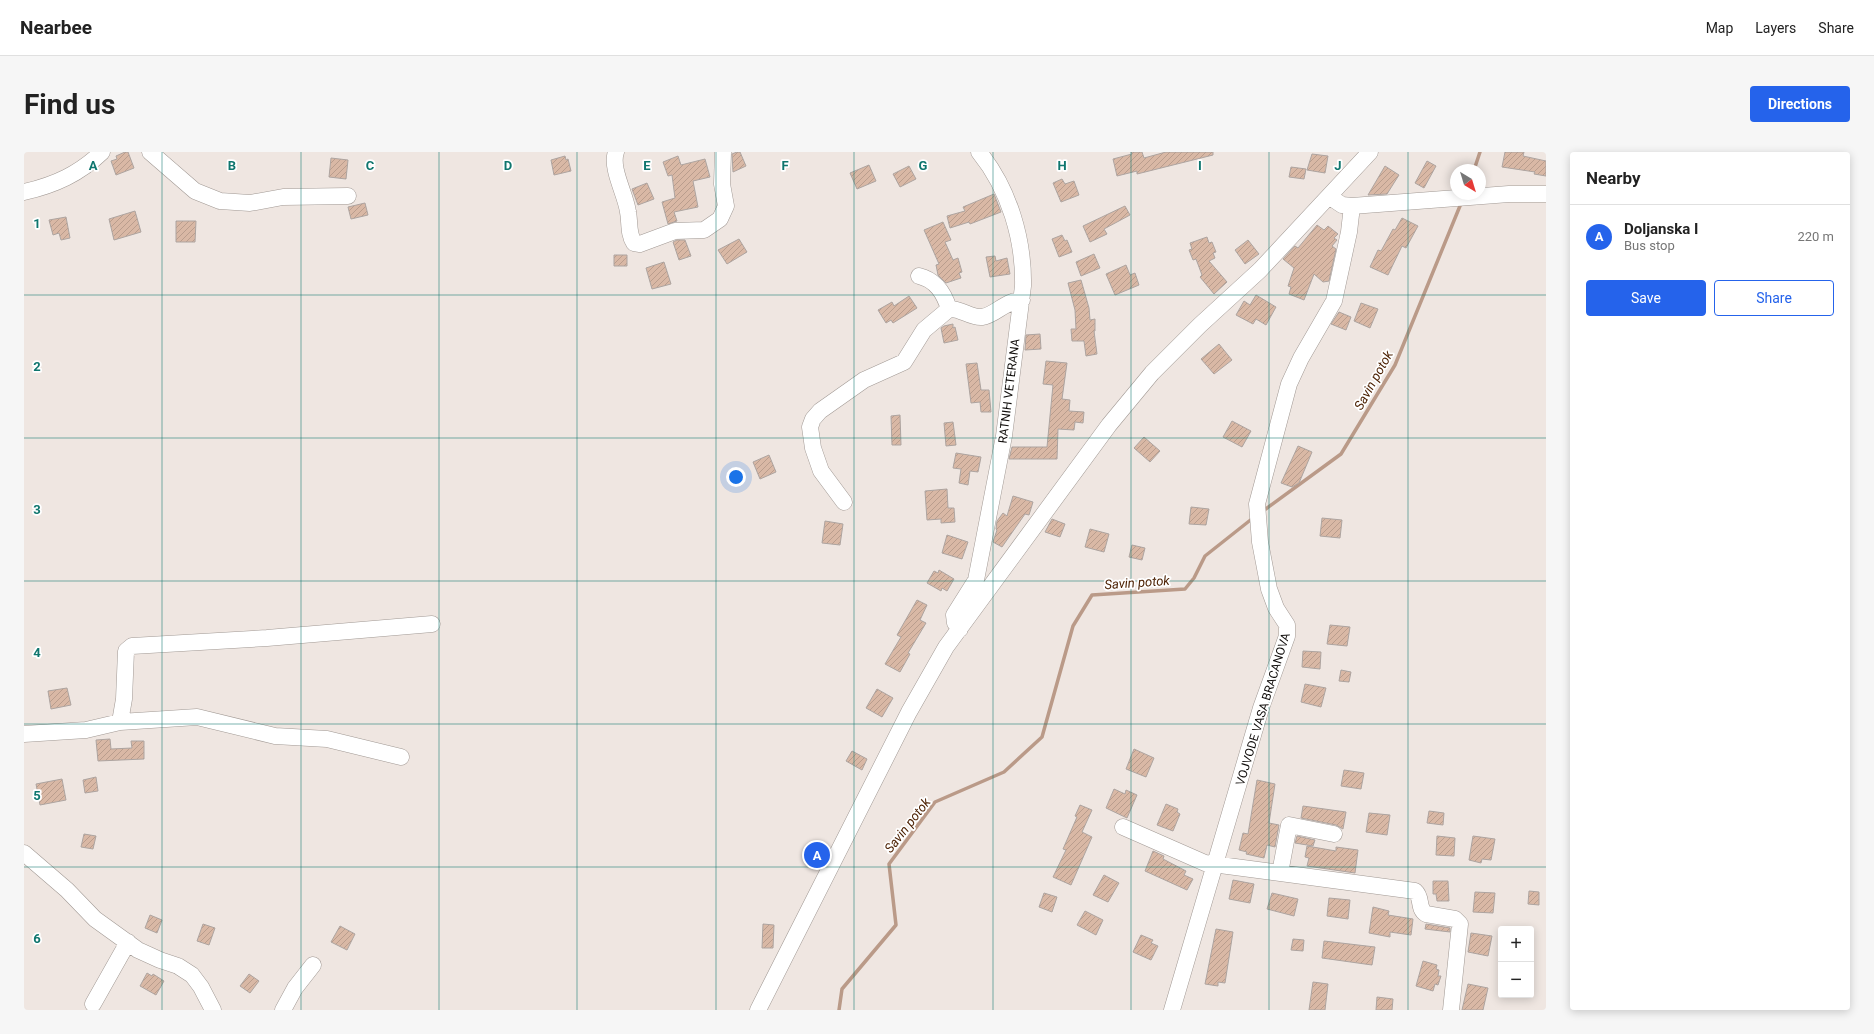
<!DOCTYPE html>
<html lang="en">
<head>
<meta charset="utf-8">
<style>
	:root { --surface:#fff; --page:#f6f6f6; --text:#222; --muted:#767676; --line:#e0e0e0; --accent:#2563eb }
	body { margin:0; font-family:Roboto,sans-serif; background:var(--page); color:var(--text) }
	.controls { position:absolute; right:12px; bottom:12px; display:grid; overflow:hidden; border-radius:4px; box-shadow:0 2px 10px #0003 }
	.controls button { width:36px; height:36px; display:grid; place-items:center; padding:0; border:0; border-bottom:1px solid var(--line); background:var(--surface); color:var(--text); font:20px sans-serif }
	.compass { position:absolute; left:1426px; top:12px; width:36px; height:36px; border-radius:50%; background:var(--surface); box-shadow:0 2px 10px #0003; rotate:142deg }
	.you { position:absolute; left:712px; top:325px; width:14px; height:14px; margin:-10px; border:3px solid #fff; border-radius:50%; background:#1a73e8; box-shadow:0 0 0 6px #1a73e833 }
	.badge { display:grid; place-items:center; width:26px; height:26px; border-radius:50%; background:var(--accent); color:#fff; font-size:13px; font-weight:700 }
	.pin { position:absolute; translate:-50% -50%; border:2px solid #fff; box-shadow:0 1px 4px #0006 }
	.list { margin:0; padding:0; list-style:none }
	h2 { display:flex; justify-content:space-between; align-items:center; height:52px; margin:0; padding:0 16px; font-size:17px }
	h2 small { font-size:13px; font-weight:400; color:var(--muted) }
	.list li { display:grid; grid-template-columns:26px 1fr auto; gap:12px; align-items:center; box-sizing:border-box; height:64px; padding:0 16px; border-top:1px solid var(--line) }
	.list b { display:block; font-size:15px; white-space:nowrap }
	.list p { margin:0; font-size:13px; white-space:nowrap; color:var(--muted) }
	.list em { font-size:13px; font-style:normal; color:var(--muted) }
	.actions { display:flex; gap:8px; padding:12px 16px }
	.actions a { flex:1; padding:9px 0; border:1px solid var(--accent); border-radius:4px; text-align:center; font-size:14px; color:var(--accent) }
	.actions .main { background:var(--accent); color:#fff }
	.map { position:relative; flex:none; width:1522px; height:858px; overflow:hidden; border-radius:4px }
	header { display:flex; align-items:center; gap:24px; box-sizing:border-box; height:56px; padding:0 20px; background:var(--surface); border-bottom:1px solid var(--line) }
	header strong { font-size:19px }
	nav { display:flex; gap:22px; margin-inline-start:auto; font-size:14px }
	.intro { display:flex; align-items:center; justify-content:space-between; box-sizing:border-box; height:96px; padding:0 24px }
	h1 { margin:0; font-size:28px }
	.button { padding:10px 18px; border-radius:4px; background:var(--accent); color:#fff; font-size:14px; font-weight:700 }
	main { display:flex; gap:24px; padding:0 24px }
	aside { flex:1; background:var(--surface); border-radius:4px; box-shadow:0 2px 10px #0003 }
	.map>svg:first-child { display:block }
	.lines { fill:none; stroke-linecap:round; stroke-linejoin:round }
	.stream { stroke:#ba9a88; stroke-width:3.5 }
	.building { fill:url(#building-hatch); stroke:#ada4a0 }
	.minor-casing { stroke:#a19994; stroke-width:17 }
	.minor { stroke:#fff; stroke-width:16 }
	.grid { fill:none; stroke:#0f766e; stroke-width:1; stroke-opacity:0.55 }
	.labels { text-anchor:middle; stroke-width:3.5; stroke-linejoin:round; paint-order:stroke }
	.street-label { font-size:12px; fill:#0f0c0a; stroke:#fff }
	.water-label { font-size:13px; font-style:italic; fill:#4d2204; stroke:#fff }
	.grid-label { font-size:13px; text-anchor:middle; font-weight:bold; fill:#0f766e; stroke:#fff; stroke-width:3.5; stroke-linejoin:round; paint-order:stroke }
</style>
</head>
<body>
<header>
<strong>Nearbee</strong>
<nav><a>Map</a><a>Layers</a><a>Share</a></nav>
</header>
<div class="intro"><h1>Find us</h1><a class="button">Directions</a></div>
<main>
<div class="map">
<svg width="1522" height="858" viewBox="0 0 1522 858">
	<defs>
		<pattern id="building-hatch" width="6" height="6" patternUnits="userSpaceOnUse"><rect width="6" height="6" fill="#d9b8a5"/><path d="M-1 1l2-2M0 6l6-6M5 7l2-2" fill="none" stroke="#b99d8d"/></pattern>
	</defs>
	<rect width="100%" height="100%" fill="#efe6e1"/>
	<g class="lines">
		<!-- stream -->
		<path class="stream" d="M1450,18L1456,0
			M1239,359L1317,302L1371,213L1438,49
			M815,858L818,837L872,773L865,712L911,650L980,620L1018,585L1049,474L1068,443L1161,437L1170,426L1181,404L1229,366"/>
	</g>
	<!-- building -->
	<path class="building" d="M101,0H104L110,16L92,23L87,9L93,7L92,4Z
		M713,0H716L722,14L709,20L708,2Z
		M1107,0H1118L1120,6L1142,0H1189V3L1113,22V19L1093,24L1089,7L1108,2Z
		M1481,0H1500L1499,4L1522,9V24L1510,22L1511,20L1478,15Z
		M1288,2L1304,4L1301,21L1283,18Z
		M541,4L542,8L544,7L547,19L530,23L527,8Z
		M654,4L657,13L681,7L686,25L669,29L674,55L650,60L653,69L644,72L638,50L651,46L648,23L644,24L639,10Z
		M307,6L324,8L322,27L305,25Z
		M1403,9L1412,14L1400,36L1391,31Z
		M845,13L852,29L833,37L826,21Z
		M885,14L892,27L876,35L869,22Z
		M1361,14L1375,23L1363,42L1344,43Z
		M1267,15L1282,17L1280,27L1265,25Z
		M1038,27L1041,32L1050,29L1055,43L1037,50L1029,31Z
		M623,31L630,47L614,53L608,37Z
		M970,42L977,60L946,72L945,70L926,76L923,64L941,59L939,55Z
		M341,51L344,63L327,67L324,55Z
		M1101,54L1106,63L1080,77L1083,82L1066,90L1059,74Z
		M111,59L117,80L90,88L85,67Z
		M42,65L46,86L37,88L35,81L29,83L25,68Z
		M1378,66L1394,74L1382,96L1378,94L1364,123L1346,115L1354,98L1357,99L1369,77L1371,78Z
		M152,69H172L171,90H152Z
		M919,70L927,88L921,90L929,108L934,106L938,120L935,121L937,126L922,131L914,123L912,113L915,112L900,78Z
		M1293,73L1300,78L1304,74L1314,82L1310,86L1313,88L1308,94L1312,97L1305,129L1299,130L1290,122L1280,148L1265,142L1267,135L1264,134L1270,116L1259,107L1271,94L1274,96Z
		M1038,83L1041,89L1043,88L1048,100L1035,105L1028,87Z
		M1183,85L1185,91L1188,90L1192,100L1189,101L1191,106L1185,109L1203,130L1190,142L1176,125L1178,123L1172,107L1169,108L1165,98L1168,97L1166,91Z
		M715,87L723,100L703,112L694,98Z
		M653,88H661L667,104L655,108L649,90Z
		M1224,88L1235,102L1221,112L1211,98Z
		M1070,102L1076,116L1057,124L1052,110Z
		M590,103H603V114H590Z
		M971,104L972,109L983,106L986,122L966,125L962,105Z
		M640,110L647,132L628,137L622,116Z
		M1102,113L1106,123L1111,121L1115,133L1091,143L1082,122Z
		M1057,128L1065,156L1066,168L1071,167V179H1070L1073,202L1062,204L1060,189H1048L1047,177H1052L1051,158L1044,131Z
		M1232,143L1252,155L1242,173L1232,167L1229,172L1212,163L1220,149L1226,153Z
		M885,144L893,156L869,171L867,168L862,171L854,158L868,150L870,154Z
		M1337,151L1354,157L1346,176L1330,169Z
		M1315,160L1327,165L1322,178L1307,172Z
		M929,172V176L931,175L934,188L920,191L917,176L920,174Z
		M1016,182L1017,197L1001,198L1002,183Z
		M1195,192L1208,208L1190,222L1177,207Z
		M1022,209L1043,211L1038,247L1046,248L1045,259L1060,260L1059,271L1051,270L1050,278L1034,277L1033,307H985L988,295H1023L1029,233L1019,232Z
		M953,211L957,238H965L967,260H957L956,250L947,251L942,212Z
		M876,263L877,293H868L867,264Z
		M1208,269L1227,279L1218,295L1199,285Z
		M929,270L932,293L922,294L920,271Z
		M1120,285L1136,299L1126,310L1110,296Z
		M1274,294L1288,300L1275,331L1268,335L1257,331Z
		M932,301L957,305L954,320L946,319L944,333L935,331L937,317L929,316Z
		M745,303L752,320L736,327L729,310Z
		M923,337L924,356H930L931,370L917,371V367L903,368L901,339Z
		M989,344L1009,350L1005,363L1001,362L978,395L969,390L973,378L972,377L973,369L979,361L983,364Z
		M1167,355L1185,357L1182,373L1165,372Z
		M1298,366L1318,368L1316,386L1296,384Z
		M1028,367L1041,372L1036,385L1021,380Z
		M801,369L819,372L816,393L798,391Z
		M1066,377L1085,382L1080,400L1061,395Z
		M923,383L944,390L938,407L918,401Z
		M1108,393L1121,396L1118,408L1105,405Z
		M915,418L930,427L923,439L918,436L917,439L903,431L910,419L914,421Z
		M893,448L903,453L896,468L902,471L884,501L886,502L876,520L861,512L877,485L873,483Z
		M1306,473L1326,475L1323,494L1303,492Z
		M1279,499L1297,500L1296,517L1278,515Z
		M1317,518L1327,520L1325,530L1315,529Z
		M1281,532L1302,536L1297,555L1277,550Z
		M43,536L47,553L27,557L24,539Z
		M853,537L869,546L858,565L842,556Z
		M86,587L87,597L108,596L107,589H120V607L74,609L72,588Z
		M1110,597L1130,606L1122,625L1102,617Z
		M828,599L843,607L838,618L822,609Z
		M1320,618L1340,621L1337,637L1317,634Z
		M72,625L74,639L61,641L59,628Z
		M38,627L42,648L16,653L12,632Z
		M1233,628L1251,632L1245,671L1255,673L1251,695L1243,693L1240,706L1222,702L1223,700L1215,698L1219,681L1224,682Z
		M1090,637L1101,642L1102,638L1113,643L1103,666L1082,656Z
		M1142,652L1154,657L1153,660L1156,662L1149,679L1133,673Z
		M1056,653L1068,658L1058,680L1068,685L1047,733L1029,725L1042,698L1039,697L1053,665L1051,664Z
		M1279,654L1322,660L1319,677L1312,673L1277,666Z
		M1405,659L1420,661L1419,673L1403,671Z
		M1345,661L1366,663L1363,683L1342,680Z
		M60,682L72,684L69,697L57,695Z
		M1273,684L1291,688L1289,694L1271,691Z
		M1413,684L1431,686L1430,704L1412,703Z
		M1449,684L1471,687L1467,708L1458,707L1457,711L1445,708Z
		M1283,694L1312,699V695L1334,698L1331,721L1283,714L1285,706L1281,705Z
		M1129,699L1140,704L1139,707L1162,719L1160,723L1169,727L1163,738L1121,719Z
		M1080,723L1095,731L1084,750L1069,743Z
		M1209,728L1230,732L1226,751L1205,747Z
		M1409,729H1424L1425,749H1413L1412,742H1409Z
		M1505,739L1515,740V753L1504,752Z
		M1451,740L1471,741L1469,761L1449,760Z
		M1020,741L1033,745L1028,760L1015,755Z
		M1248,741L1274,747L1270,764L1243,757Z
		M1305,746L1326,748L1324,767L1303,764Z
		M1349,755L1365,759L1364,763L1389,767L1387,783L1366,780V785L1345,781Z
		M1061,759L1079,768L1072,783L1053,773Z
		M126,763L138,768L133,781L121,776Z
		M179,772L191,776L185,793L173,789Z
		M739,772L750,773L749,796H738Z
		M1402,772L1426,776V780L1401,777Z
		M316,774L331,782L323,798L307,790Z
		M1192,777L1209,780L1201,831L1194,830V834L1181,832Z
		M1447,781L1468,784L1464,804L1444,800Z
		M1117,783L1129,788L1127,791L1134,794L1127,808L1109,800Z
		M1269,787L1280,788L1279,799L1267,798Z
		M1300,789L1351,795L1348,813L1298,806Z
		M1399,809L1413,813L1412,817L1415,818L1414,824H1417L1414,833L1411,832L1409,839L1392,834Z
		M123,821L128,824L129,822L140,829L132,843L116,834Z
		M225,822L235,829L226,841L216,834Z
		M1289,830L1304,832L1301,858H1285Z
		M1444,832L1464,836L1459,858H1438Z
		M1353,845L1369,847L1368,858H1352Z"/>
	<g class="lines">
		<!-- minor casing -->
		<g class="minor-casing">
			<path id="minor" d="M126,0L171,39L196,49L226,51L259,45L324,44
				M592,0C586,16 602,43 604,60C606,70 604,82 610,91L616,92L651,79L680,78L696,67L702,54L698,32L699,0
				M0,40C31,33 55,22 78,0
				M1306,45L1318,53L1328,54L1485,42H1522
				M895,124C912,128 920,141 925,157
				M820,350L797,319L789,296L786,275L789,267L796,259L840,228L880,210L900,178L925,157C937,156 946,166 958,165C972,163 980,149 998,148
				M936,477L931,471L930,463L952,428L980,284L999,134C1000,87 985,37 955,0
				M96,570L100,547L102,499L108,494L243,486L408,472
				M0,582L62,578L96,570L173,565L251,584L303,587L377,605
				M1099,675L1181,711L1391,739C1399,746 1393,756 1402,762L1431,767L1436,772L1427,858
				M0,701L43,738L71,767L114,798L136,808L154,814L168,823L177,835L189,858
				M1256,721L1265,673L1310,682
				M69,852L104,790
				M259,858L271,836L289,813
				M734,858L885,560L922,495L1085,273L1128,221L1176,173L1236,118L1346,0
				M1148,858L1237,556L1263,484V473L1252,456L1245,437L1236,390L1233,352L1265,232L1277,206L1310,149L1325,80L1328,54"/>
		</g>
		<!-- minor -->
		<use href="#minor" class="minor"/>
	</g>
	<!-- grid -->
	<path class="grid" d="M138,0V858M277,0V858M415,0V858M553,0V858M692,0V858M830,0V858M969,0V858M1107,0V858M1245,0V858M1384,0V858M0,143H1522M0,286H1522M0,429H1522M0,572H1522M0,715H1522"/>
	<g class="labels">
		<!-- street labels -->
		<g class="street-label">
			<text transform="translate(985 239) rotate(-83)" y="4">RATNIH VETERANA</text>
			<text transform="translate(1239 557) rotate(-73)" y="4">VOJVODE VASA BRACANOVA</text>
		</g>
		<!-- water labels -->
		<g class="water-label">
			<text transform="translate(1349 228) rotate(-61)" y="5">Savin potok</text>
			<text transform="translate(1113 430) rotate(-4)" y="5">Savin potok</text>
			<text transform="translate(883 673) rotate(-52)" y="5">Savin potok</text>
		</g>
	</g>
	<g class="grid-label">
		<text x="69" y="18">A</text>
		<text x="208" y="18">B</text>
		<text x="346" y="18">C</text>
		<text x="484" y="18">D</text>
		<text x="623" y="18">E</text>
		<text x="761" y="18">F</text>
		<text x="899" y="18">G</text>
		<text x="1038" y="18">H</text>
		<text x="1176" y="18">I</text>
		<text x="1314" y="18">J</text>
		<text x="13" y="76">1</text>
		<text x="13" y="219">2</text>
		<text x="13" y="362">3</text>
		<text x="13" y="505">4</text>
		<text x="13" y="648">5</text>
		<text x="13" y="791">6</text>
	</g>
</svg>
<div class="controls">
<button>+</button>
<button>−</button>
</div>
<svg class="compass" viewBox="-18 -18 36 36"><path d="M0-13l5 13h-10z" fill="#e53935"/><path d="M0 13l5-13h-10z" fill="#767676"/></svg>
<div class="you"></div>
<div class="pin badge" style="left:793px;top:703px">A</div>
</div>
<aside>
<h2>Nearby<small></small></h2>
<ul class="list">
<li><span class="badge">A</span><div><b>Doljanska I</b><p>Bus stop</p></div><em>220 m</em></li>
</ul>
<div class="actions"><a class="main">Save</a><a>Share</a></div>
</aside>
</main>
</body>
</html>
